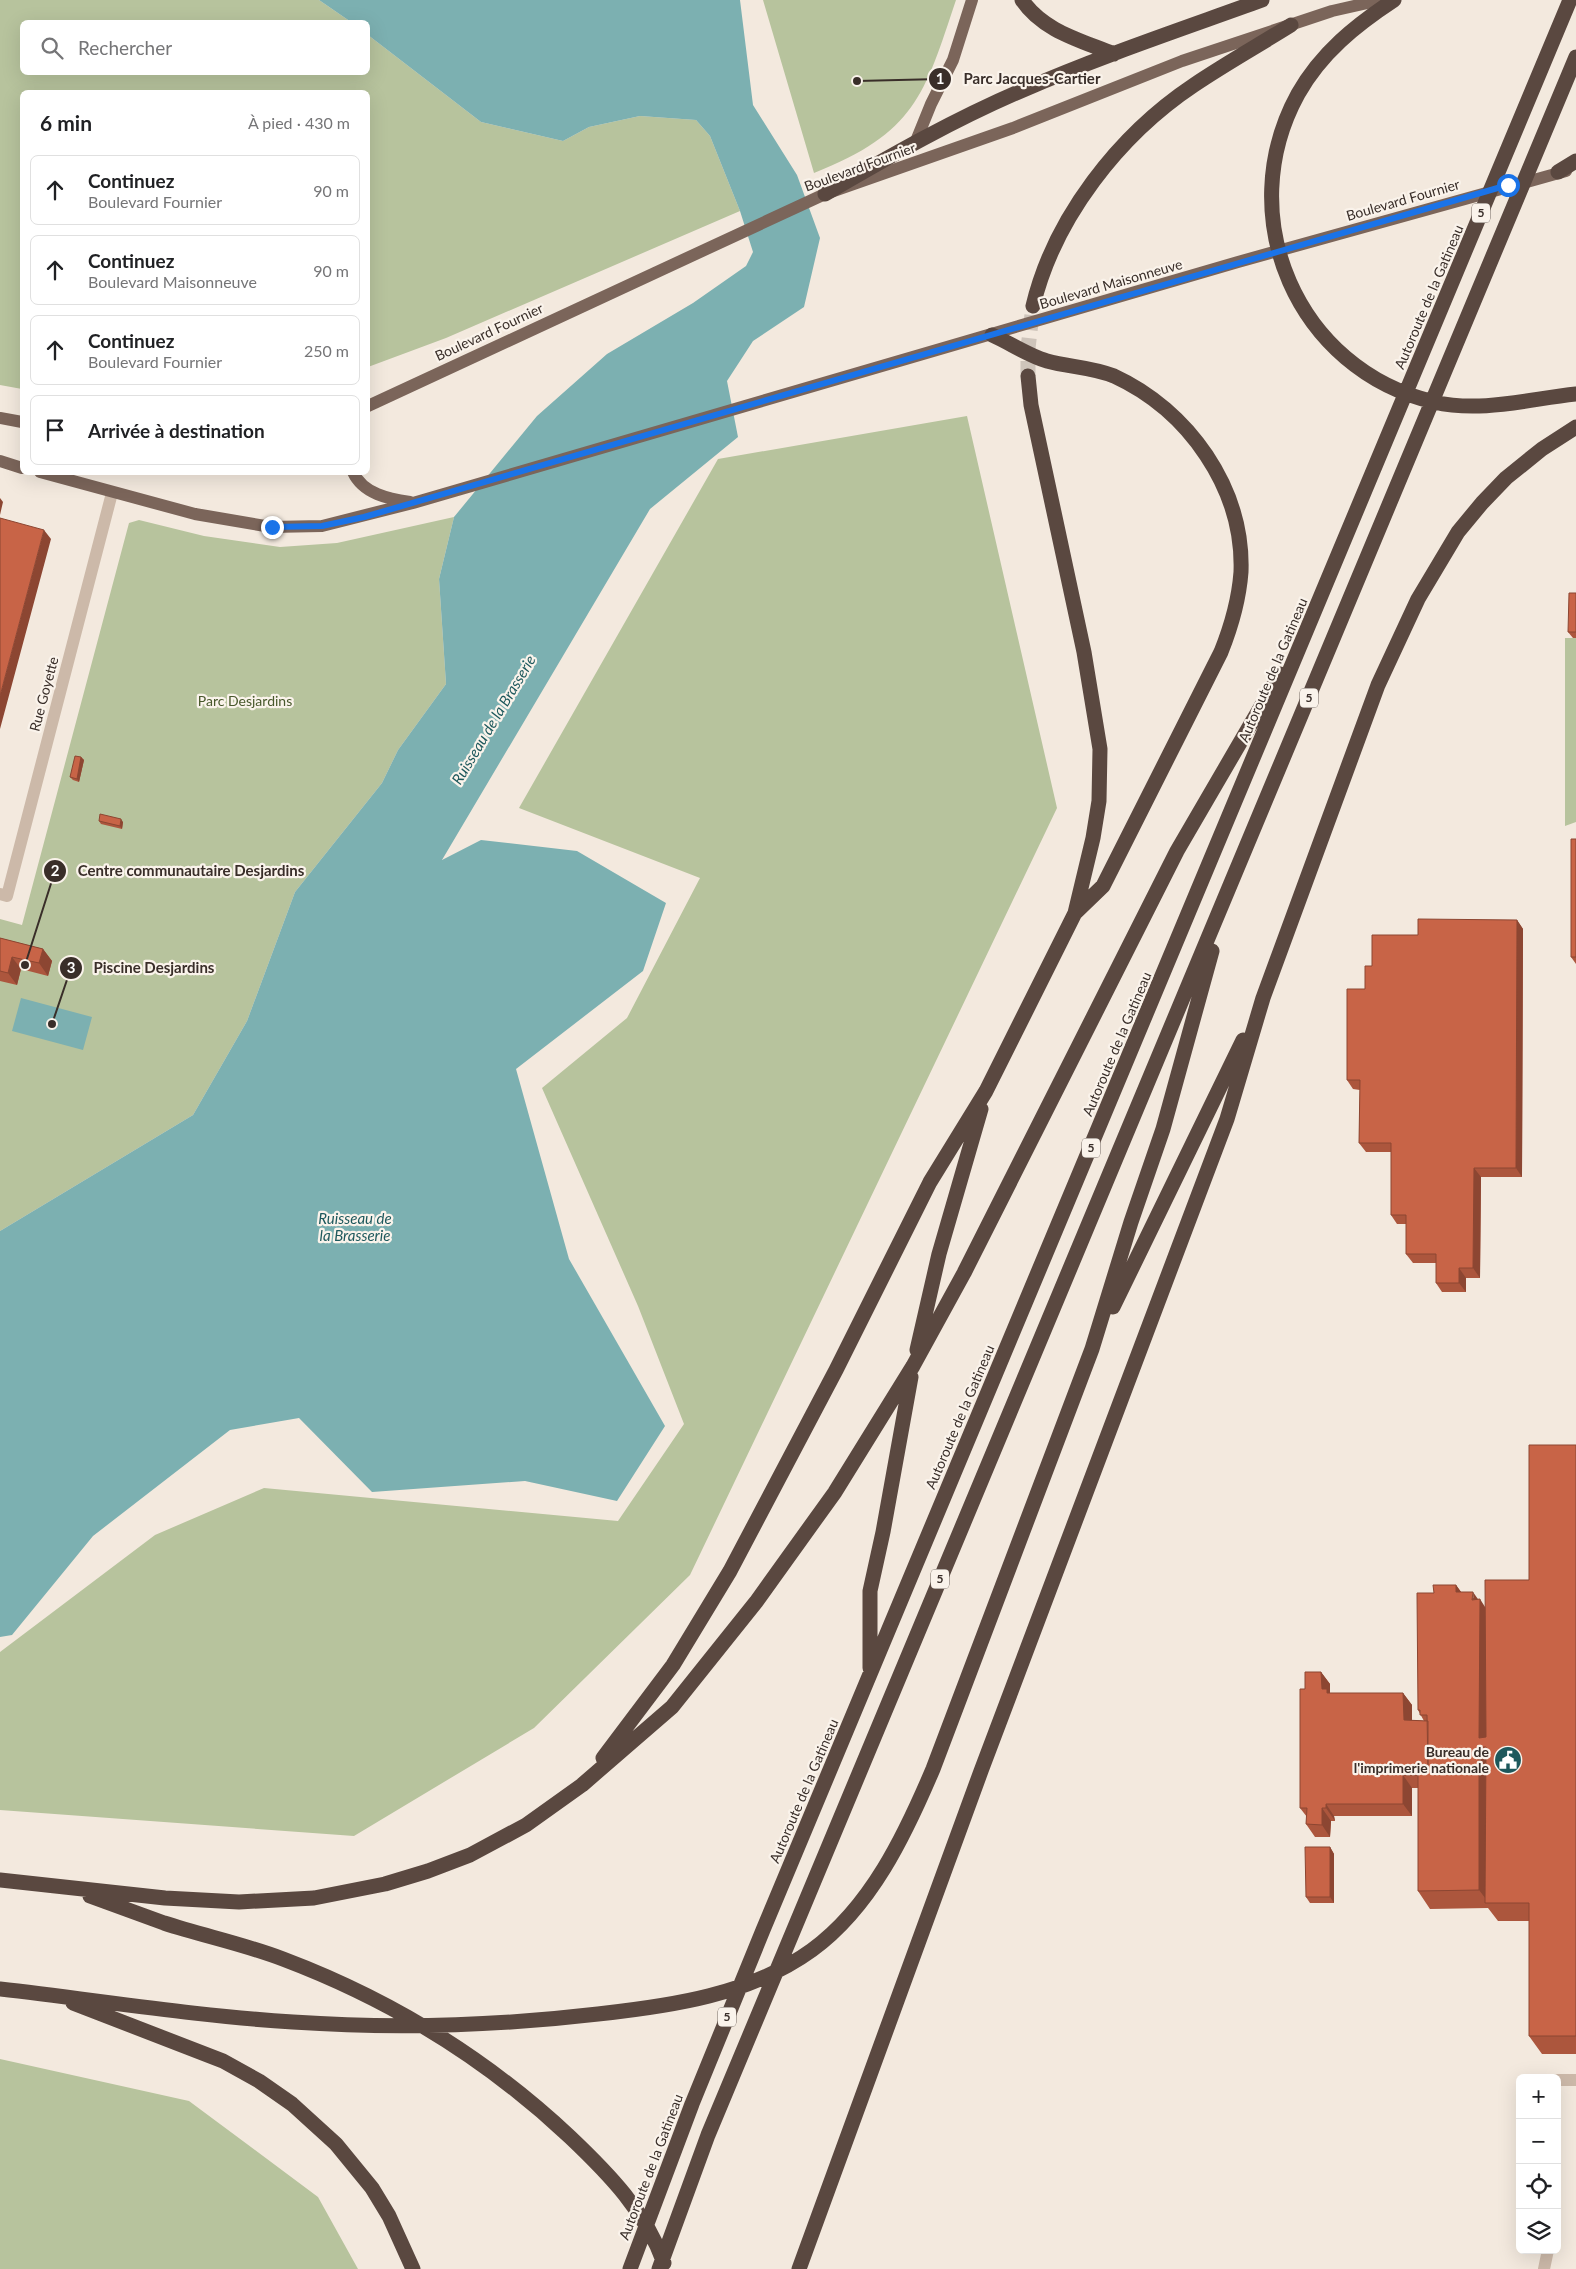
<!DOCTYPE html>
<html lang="fr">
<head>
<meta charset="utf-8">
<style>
	:root { --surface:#fff; --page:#f2f2f2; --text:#202124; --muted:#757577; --line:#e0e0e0 }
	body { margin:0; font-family:Lato,sans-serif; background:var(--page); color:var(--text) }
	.controls { position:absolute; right:15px; bottom:15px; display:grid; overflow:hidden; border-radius:8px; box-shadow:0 5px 20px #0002 }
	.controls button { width:45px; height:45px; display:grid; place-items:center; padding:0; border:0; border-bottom:1px solid var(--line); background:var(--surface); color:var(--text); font:25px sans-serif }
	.stop { position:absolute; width:15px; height:15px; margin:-11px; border:4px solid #1a73e8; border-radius:50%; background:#fff }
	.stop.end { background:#1a73e8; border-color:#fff; box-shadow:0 1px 5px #0008 }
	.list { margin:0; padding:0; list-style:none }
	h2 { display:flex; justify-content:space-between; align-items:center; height:65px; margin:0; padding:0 20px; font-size:21px }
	h2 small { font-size:16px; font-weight:400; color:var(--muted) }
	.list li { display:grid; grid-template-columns:32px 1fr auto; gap:15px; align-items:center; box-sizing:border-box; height:70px; margin:0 10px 10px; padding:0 10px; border:1px solid var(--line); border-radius:8px }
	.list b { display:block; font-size:19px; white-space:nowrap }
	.list p { margin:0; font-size:16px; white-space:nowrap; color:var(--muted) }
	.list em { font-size:16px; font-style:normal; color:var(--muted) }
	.icon { flex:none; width:28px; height:28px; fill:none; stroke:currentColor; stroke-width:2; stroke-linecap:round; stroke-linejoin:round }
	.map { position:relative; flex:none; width:1576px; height:2269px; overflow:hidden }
	.search { position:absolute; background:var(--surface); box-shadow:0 5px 20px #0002; left:20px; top:20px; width:350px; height:55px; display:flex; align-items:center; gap:12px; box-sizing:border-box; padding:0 18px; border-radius:8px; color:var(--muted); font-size:19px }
	.panel { position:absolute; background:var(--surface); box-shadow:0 5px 20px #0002; left:20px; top:90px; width:350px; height:385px; border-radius:8px }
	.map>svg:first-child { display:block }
	.green { fill:#b7c39d }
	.water { fill:#7cb0b1 }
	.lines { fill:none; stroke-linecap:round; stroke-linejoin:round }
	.highway-tunnel { stroke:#cec4ba; stroke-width:15; stroke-dasharray:15 8; stroke-linecap:butt }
	.minor { stroke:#ccb9a9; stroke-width:12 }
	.major { stroke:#7b655a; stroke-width:12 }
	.highway { stroke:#5a4840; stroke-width:15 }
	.wall { fill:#ac563d }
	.shaded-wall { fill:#8c4632 }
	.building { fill:#c86447; stroke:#8c4632 }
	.route { stroke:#1a73e8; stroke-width:6 }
	.labels { text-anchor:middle; stroke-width:4.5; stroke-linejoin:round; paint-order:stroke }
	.shield { fill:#faf3eb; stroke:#736963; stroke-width:1 }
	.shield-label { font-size:12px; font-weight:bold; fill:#392e29 }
	.street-label { font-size:14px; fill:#392e29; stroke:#faf3eb }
	.park-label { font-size:14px; fill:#48582c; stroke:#faf3eb }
	.poi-label { font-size:14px; font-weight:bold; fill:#392e29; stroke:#faf3eb; text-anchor:end }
	.water-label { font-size:15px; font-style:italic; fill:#1d585c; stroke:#faf3eb }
	.leader { fill:none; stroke:#392e29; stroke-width:2 }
	.callout-dot { fill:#392e29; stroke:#faf3eb; stroke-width:2 }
	.mark-label { font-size:15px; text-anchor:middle; font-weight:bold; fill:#fff }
	.callout-label { font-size:15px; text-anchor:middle; font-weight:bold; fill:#392e29; stroke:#faf3eb; stroke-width:4.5; stroke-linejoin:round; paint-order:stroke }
</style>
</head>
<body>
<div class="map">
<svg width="1576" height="2269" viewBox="0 0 1576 2269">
	<rect width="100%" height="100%" fill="#f3e9de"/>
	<!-- green -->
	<path class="green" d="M0,0H319L351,22H22V72H368V35L481,122L563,141L589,127L640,116L696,120L710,136L740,211L446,338L368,367V92H22V389L0,385Z
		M763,0H956C924,96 915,133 814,173Z
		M967,416L1057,808L690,1575L534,1728L354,1836L0,1810V1652L155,1535L264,1488L618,1521L684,1424L638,1306L542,1088L627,1018L700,878L519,808L718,459Z
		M454,517L439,579L446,684L398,750L382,783L295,892L247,1021L193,1115L0,1231V919L22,925L129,523L139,520L204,536L280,547L337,543Z
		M1565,638H1576V822L1565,826Z
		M0,2059L189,2101L318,2197L358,2269H0Z"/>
	<!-- water -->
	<path class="water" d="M319,0H740L753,105L797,175L820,238L804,307L753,341L727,381L738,437L650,509L442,860L481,840L577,851L666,903L643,971L516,1069L569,1259L665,1426L617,1501L525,1481L372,1492L299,1418L230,1430L93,1536L12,1635L0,1637V1231L193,1115L247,1021L295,892L382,783L398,750L446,684L439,579L454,517L537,416L607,354L693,303L746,266L753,252L740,211L710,136L696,120L640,116L589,127L563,141L481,122L368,35V22H351Z
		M21,998L92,1017L83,1050L12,1031Z"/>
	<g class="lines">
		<!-- highway-tunnel -->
		<path class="highway-tunnel" d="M1028,376V348L1033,306"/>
		<!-- minor -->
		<path class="minor" d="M0,894L7,896L112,493
			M1557,2080H1576
			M1544,2269L1548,2250"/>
		<!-- major -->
		<path class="major" d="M916,141L931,104L953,60L972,0
			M368,406L825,194L1013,128L1182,61L1332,11L1381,0
			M0,418L22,422
			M0,461L22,468
			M40,472L195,514L271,527L322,526L413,503L1238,262L1566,171
			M353,472C363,494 389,499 410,502"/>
		<!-- highway -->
		<path class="highway" d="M1022,0C1043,31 1080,40 1114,54
			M1394,0C1356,25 1321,53 1298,94C1231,216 1297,370 1434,402C1481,413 1529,399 1576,394
			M1558,172L1576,161
			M825,194C890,156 955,119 1023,90C1101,56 1182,29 1262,0
			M1033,306C1054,218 1119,135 1194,85C1225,64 1259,45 1291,25
			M992,335C1010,343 1029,356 1047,361C1069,367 1092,367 1114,376C1188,410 1244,488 1241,572C1239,599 1231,627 1221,652L1103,886L1075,913
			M1113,1307L1243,1040
			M917,1350L939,1254L981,1109
			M870,1668V1591L883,1532L911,1377
			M603,1758L673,1665L730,1571L836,1370L930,1182L986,1091L1075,913L1093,838L1099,801L1100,749L1084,652L1031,405L1028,376
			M0,1880L165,1898L239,1902L314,1898L385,1884L428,1871L470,1855L526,1825L582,1785L672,1707L756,1602L835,1492L913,1366L964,1273L1177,851L1280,674
			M90,1896C115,1905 139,1914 164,1923C204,1936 244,1944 283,1959C389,1999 487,2059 570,2137C609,2174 646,2212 664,2263
			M0,1989C97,2000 195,2016 293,2022C395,2029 496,2026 598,2014C671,2006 750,1995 812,1950C871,1907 905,1835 933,1769L1092,1349L1131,1222L1163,1129L1212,951
			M73,2003L223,2061L259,2081L292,2104L336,2144L372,2188L389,2216L413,2269
			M630,2269L692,2104L763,1930L1570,0
			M659,2269L708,2135L1576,57
			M799,2269L981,1771L1227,1119L1263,998L1378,685L1418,599L1458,532L1482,503L1506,478L1542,449L1576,427"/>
	</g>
	<!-- wall -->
	<path class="wall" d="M1576,593V638H1573L1568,632Z
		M81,757L84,760L79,782L73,780L70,777Z
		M99,821L123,822L122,829L101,824Z
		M1576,839V964L1571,957Z
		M1517,920L1523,929L1522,1177H1481L1480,1278H1466V1292H1442L1436,1283V1263H1413L1406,1254V1224H1397L1391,1215V1152H1366L1359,1143L1360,1090L1353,1089L1347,1080L1365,989L1372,966L1418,935Z
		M0,938L43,949L52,961L48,976L21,969L17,985L0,981Z
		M1576,1445V2054H1542L1529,2036V1921H1498L1488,1908L1430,1909L1418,1891V1788H1412V1816H1334L1335,1821H1331L1330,1837H1315L1306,1824L1307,1817L1300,1808L1305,1689L1321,1672L1330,1684V1693H1403L1412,1705V1720L1424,1721L1418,1710L1434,1593L1456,1585L1461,1592L1478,1600L1485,1608L1529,1580Z
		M1330,1847L1334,1854V1903H1310L1306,1897Z"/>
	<!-- shaded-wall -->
	<path class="shaded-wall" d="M0,498L3,502L0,515Z
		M44,530L51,539L0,729V696Z
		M81,757L84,760L79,782L77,779Z
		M121,819L123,822L122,829L120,826Z
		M1517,920L1523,929L1522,1177L1516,1168Z
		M43,949L52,961L48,976L39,963Z
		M12,957L21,969L17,985L8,973Z
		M1474,1168L1481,1177L1480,1278L1473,1268Z
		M1459,1268L1466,1278V1292L1459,1283Z
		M1456,1585L1469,1603L1456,1592Z
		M1473,1592L1480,1602V1599L1492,1618V1755L1479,1738Z
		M1321,1672L1330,1684V1693L1336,1701L1322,1689Z
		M1403,1693L1412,1705V1733L1404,1720Z
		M1479,1747L1492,1765L1489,1903L1479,1890Z
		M1403,1775L1412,1788V1816L1403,1804Z
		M1326,1804L1334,1816L1335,1821L1326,1808Z
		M1322,1808L1331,1821L1330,1837L1322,1825Z
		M1330,1847L1334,1854V1903L1330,1897Z"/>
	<!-- building -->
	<path class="building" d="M0,518L44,530L0,696Z
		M1569,593H1576V632H1568Z
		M75,756L81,757L77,779L70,777Z
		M100,814L121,819L120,826L99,821Z
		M1571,839H1576V957H1571Z
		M1418,919L1517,920L1516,1168H1474L1473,1268H1459V1283H1436V1254H1406V1215H1391V1143H1359L1360,1080H1347V989H1365V966H1372V935H1418Z
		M0,938L43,949L39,963L12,957L8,973L0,971Z
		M1529,1445H1576V2036H1529V1903H1485L1486,1747H1479V1890L1418,1891V1774H1420L1419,1770H1428L1427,1715H1420V1710H1418L1417,1593H1434L1433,1585H1456V1592H1473L1472,1600L1480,1599L1479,1738L1486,1737L1485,1580H1529Z
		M1305,1672H1321L1322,1689H1327V1693H1403L1404,1720L1428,1721V1770H1419L1420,1774H1418V1775H1403V1804H1326V1808H1322V1825L1306,1824L1307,1808H1300V1689H1305Z
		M1305,1847H1330V1897H1306Z"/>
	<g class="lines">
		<!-- route -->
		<path class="route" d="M272,527L322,526L364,517L1508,185"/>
	</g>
	<!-- icons -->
	<defs>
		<g id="civic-disc" transform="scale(1.4375)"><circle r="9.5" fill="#1d585c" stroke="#faf3eb"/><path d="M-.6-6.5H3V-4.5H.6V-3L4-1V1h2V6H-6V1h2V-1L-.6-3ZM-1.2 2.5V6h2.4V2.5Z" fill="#fff"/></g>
	</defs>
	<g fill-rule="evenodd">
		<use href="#civic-disc" x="1508" y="1760"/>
	</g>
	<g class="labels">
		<!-- shield labels -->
		<g class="shield">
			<rect x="1472" y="203.5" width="18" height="19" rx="4"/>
			<rect x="1300" y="688.5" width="18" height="19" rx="4"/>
			<rect x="1082" y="1138.5" width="18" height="19" rx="4"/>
			<rect x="931" y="1569.5" width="18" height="19" rx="4"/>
			<rect x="718" y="2007.5" width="18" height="19" rx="4"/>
		</g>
		<g class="shield-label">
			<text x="1481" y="217">5</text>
			<text x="1309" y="702">5</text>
			<text x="1091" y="1152">5</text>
			<text x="940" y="1583">5</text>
			<text x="727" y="2021">5</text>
		</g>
		<!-- street labels -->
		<g class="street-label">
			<text transform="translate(860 167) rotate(-20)" y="5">Boulevard Fournier</text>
			<text transform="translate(1403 200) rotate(-16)" y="5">Boulevard Fournier</text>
			<text transform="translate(1111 284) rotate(-16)" y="5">Boulevard Maisonneuve</text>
			<text transform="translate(1429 297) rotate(-67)" y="5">Autoroute de la Gatineau</text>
			<text transform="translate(489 332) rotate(-25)" y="5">Boulevard Fournier</text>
			<text transform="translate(1273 670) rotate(-67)" y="5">Autoroute de la Gatineau</text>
			<text transform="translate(44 694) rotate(-75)" y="5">Rue Goyette</text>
			<text transform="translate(1117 1044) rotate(-67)" y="5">Autoroute de la Gatineau</text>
			<text transform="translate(960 1417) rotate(-67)" y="5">Autoroute de la Gatineau</text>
			<text transform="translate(804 1791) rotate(-67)" y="5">Autoroute de la Gatineau</text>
			<text transform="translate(651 2167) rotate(-69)" y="5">Autoroute de la Gatineau</text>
		</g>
		<!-- park labels -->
		<g class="park-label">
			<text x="245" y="706">Parc Desjardins</text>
		</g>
		<!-- poi labels -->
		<g class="poi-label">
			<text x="1489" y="1757">Bureau de<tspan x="1489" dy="16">l'imprimerie nationale</tspan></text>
		</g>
		<!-- water labels -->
		<g class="water-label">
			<text transform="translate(494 720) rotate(-59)" y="5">Ruisseau de la Brasserie</text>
			<text x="355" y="1224">Ruisseau de<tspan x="355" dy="17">la Brasserie</tspan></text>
		</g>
	</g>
	<!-- callouts -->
	<path class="leader" d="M857 81L940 79M25 965L55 871M52 1024L71 968"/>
	<g class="callout-dot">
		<circle cx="857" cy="81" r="5"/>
		<circle cx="25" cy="965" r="5"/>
		<circle cx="52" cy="1024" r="5"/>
		<circle cx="940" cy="79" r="12"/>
		<circle cx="55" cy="871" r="12"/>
		<circle cx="71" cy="968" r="12"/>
	</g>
	<g class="mark-label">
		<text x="940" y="84">1</text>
		<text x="55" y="876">2</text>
		<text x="71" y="973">3</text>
	</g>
	<g class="callout-label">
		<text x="1032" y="84">Parc Jacques-Cartier</text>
		<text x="191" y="876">Centre communautaire Desjardins</text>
		<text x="154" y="973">Piscine Desjardins</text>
	</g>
</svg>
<div class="controls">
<button>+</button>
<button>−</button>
<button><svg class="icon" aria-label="locate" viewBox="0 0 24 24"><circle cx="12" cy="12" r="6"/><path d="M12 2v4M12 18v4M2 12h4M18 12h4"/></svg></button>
<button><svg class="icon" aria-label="layers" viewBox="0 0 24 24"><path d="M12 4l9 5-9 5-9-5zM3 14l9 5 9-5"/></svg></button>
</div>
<div class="stop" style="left:1508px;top:185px"></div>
<div class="stop end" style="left:272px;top:527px"></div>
<div class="search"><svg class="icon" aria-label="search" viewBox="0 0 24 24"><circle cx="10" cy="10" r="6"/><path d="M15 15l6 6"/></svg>Rechercher</div>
<section class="panel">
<h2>6 min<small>À pied · 430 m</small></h2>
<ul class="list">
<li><svg class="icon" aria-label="ahead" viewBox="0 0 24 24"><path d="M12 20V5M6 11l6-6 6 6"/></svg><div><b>Continuez</b><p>Boulevard Fournier</p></div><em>90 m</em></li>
<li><svg class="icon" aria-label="ahead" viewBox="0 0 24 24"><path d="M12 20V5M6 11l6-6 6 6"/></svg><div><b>Continuez</b><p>Boulevard Maisonneuve</p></div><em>90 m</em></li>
<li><svg class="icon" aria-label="ahead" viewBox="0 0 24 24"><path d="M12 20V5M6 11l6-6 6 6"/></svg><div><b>Continuez</b><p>Boulevard Fournier</p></div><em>250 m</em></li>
<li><svg class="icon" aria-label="arrive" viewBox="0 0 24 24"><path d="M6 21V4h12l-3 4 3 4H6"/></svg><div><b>Arrivée à destination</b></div></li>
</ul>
</section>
</div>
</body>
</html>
